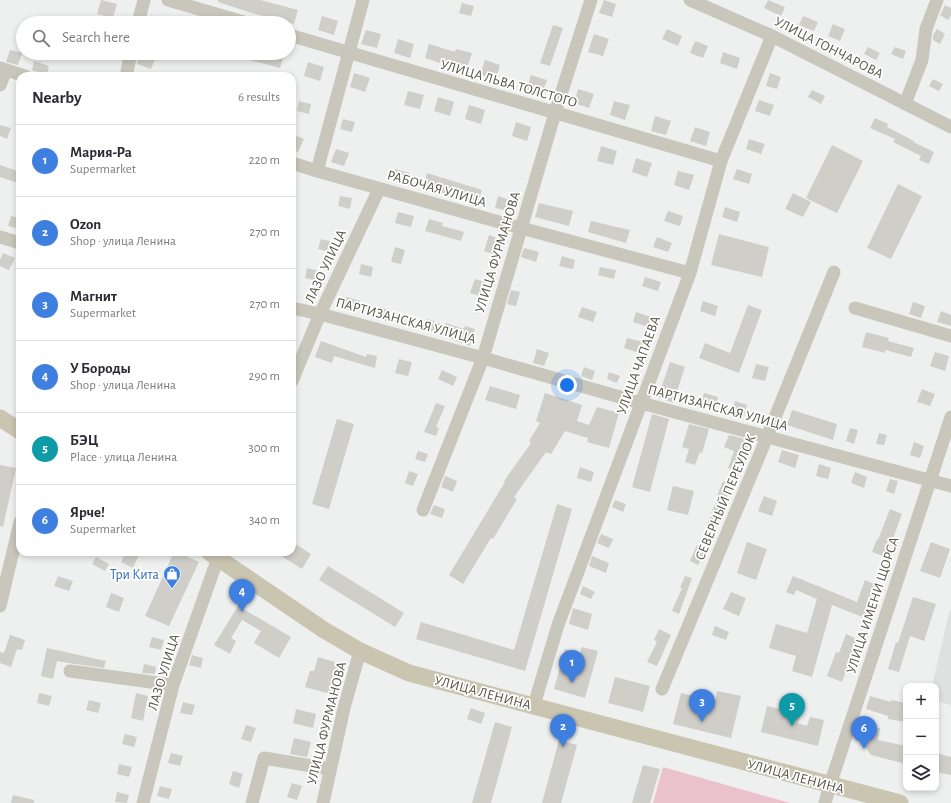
<!DOCTYPE html>
<html lang="en">
<head>
<meta charset="utf-8">
<style>
	:root { --surface:#fff; --page:#f2f2f3; --text:#2b2b33; --muted:#7c7c81; --line:#e1e1e2; --accent:#726b31 }
	body { margin:0; font-family:"Alegreya Sans",sans-serif; background:var(--page); color:var(--text) }
	.controls { position:absolute; right:12px; bottom:12px; display:grid; overflow:hidden; border-radius:8px; box-shadow:0 2px 6px #0003 }
	.controls button { width:36px; height:36px; display:grid; place-items:center; padding:0; border:0; border-bottom:1px solid var(--line); background:var(--surface); color:var(--text); font:20px sans-serif }
	.you { position:absolute; left:567px; top:385px; width:14px; height:14px; margin:-10px; border:3px solid #fff; border-radius:50%; background:#1a73e8; box-shadow:0 0 0 6px #1a73e833 }
	.badge { display:grid; place-items:center; width:26px; height:26px; border-radius:50%; background:var(--accent); color:#fff; font-size:13px; font-weight:700 }
	.pin { position:absolute; translate:-50% -33px; filter:drop-shadow(0 1px 2px #0008) }
	.pin::after { content:''; position:absolute; top:21px; width:14px; height:12px; background:inherit; clip-path:polygon(0 0,100% 0,50% 100%) }
	.list { margin:0; padding:0; list-style:none }
	h2 { display:flex; justify-content:space-between; align-items:center; height:52px; margin:0; padding:0 16px; font-size:17px }
	h2 small { font-size:13px; font-weight:400; color:var(--muted) }
	.list li { display:grid; grid-template-columns:26px 1fr auto; gap:12px; align-items:center; box-sizing:border-box; height:72px; padding:0 16px; border-top:1px solid var(--line) }
	.list b { display:block; font-size:15px; white-space:nowrap }
	.list p { margin:0; font-size:13px; white-space:nowrap; color:var(--muted) }
	.list em { font-size:13px; font-style:normal; color:var(--muted) }
	.icon { flex:none; width:22px; height:22px; fill:none; stroke:currentColor; stroke-width:2; stroke-linecap:round; stroke-linejoin:round }
	.map { position:relative; flex:none; width:951px; height:803px; overflow:hidden }
	.search { position:absolute; background:var(--surface); box-shadow:0 2px 6px #0003; left:16px; top:16px; width:280px; height:44px; display:flex; align-items:center; gap:10px; box-sizing:border-box; padding:0 14px; border-radius:22px; color:var(--muted); font-size:15px }
	.panel { position:absolute; background:var(--surface); box-shadow:0 2px 6px #0003; left:16px; top:72px; width:280px; height:484px; border-radius:12px }
	.map>svg:first-child { display:block }
	.education { fill:#dfe1e1 }
	.green { fill:#e9c2cd }
	.building { fill:#cfcec8 }
	.lines { fill:none; stroke-linecap:round; stroke-linejoin:round }
	.minor { stroke:#c9c6bb; stroke-width:13 }
	.major { stroke:#cac5b1; stroke-width:17 }
	.labels { text-anchor:middle; stroke-width:3.5; stroke-linejoin:round; paint-order:stroke }
	.street-label { font-size:14px; fill:#595648; stroke:#fff }
	.shop-label { font-size:14px; fill:#366cbe; stroke:#fff; text-anchor:end }
</style>
</head>
<body>
<div class="map">
<svg width="951" height="803" viewBox="0 0 951 803">
	<rect width="100%" height="100%" fill="#eef0f0"/>
	<!-- education -->
	<path class="education" d="M950,609L951,610V705L936,701V686H932Z"/>
	<!-- green -->
	<path class="green" d="M663,767L790,803H653Z"/>
	<!-- building -->
	<path class="building" d="M101,0L117,4L113,18L97,14Z
		M218,0H260L298,10L294,24L252,13L218,2Z
		M604,0L616,4L612,17L599,13Z
		M768,0L785,7L781,16L764,8Z
		M462,3L474,6L471,16L459,13Z
		M945,5L951,8V15L948,20L940,15Z
		M151,15L171,21V23H149Z
		M322,16L338,21L334,35L318,30Z
		M803,16L818,22L814,31L799,25Z
		M833,24L845,29L840,41L828,36Z
		M553,25L563,28L550,66L540,63Z
		M667,29L682,36L678,46L662,39Z
		M937,29L945,34L940,44L933,40V35Z
		M366,30L381,34L377,48L361,44Z
		M594,34L609,39L603,56L588,52Z
		M398,39L414,44L410,58L394,53Z
		M695,41L708,46L703,58L690,53Z
		M429,44L455,52L456,49L472,53L467,68L441,60L440,63L425,58Z
		M868,47L880,53L876,60L864,54Z
		M895,47L906,51L903,59L891,54Z
		M10,50L22,53L18,65L6,62Z
		M723,52L740,58L737,69L720,63Z
		M232,53H280L284,54L280,68L232,55Z
		M139,54L155,59L151,69L137,64Z
		M485,60L500,65L496,79L480,75Z
		M34,61L49,66L47,75L32,70Z
		M308,62L324,67L320,81L304,76Z
		M354,73L370,78L365,92L350,87Z
		M770,73L781,77L777,89L766,86Z
		M531,75L547,80L542,94L527,89Z
		M933,79L943,84L939,91L929,86Z
		M578,89L594,94L589,108L574,103Z
		M812,90L825,96L821,104L808,97Z
		M408,91L424,95L420,109L404,105Z
		M438,97L454,102L450,116L434,111Z
		M759,100L774,105L770,116L755,111Z
		M299,101L311,104L309,114L297,111Z
		M614,101L630,105L625,120L610,115Z
		M469,105L485,110L481,124L465,119Z
		M655,116L671,121L666,135L651,131Z
		M875,118L888,124L887,127L914,141L913,142L934,152L929,164L919,160L921,156L893,142L895,139L870,128Z
		M343,119L355,122L352,132L340,129Z
		M516,122L531,127L527,141L512,136Z
		M0,125L11,128L7,139L0,136Z
		M695,127L710,132L706,146L690,141Z
		M294,135L304,139L298,152L292,150V141Z
		M749,139L765,144L761,154L746,149Z
		M832,145L863,161L837,213L806,198Z
		M601,146L617,151L613,165L597,161Z
		M336,149L349,153L344,166L331,162Z
		M636,158L652,163L647,177L632,172Z
		M0,165L20,172L18,183L0,177Z
		M395,169L410,173L407,184L392,179Z
		M737,169L752,174L749,184L733,179Z
		M678,171L694,175L689,190L674,185Z
		M427,173L482,190L478,202L423,188Z
		M898,184L922,196L891,259L867,248Z
		M793,193L811,202L803,217L785,209Z
		M340,196L352,198L350,209L338,206Z
		M498,196L510,200L507,211L495,208Z
		M539,203L573,211L569,226L535,217Z
		M725,207L740,212L737,222L722,217Z
		M668,211L683,216L680,226L664,221Z
		M398,212L414,216L411,227L395,223Z
		M11,216L20,218V229L8,226Z
		M429,219L443,223L442,226L464,232L461,241L425,231Z
		M591,221L630,230L626,243L588,232Z
		M719,234L769,247L762,277L711,265Z
		M489,235L497,238L493,254L484,251Z
		M657,237L672,243L668,252L653,247Z
		M321,239L333,242L330,252L318,249Z
		M395,247L405,250L401,264L391,262Z
		M524,248L539,252L536,262L521,257Z
		M3,253L15,258L9,270L0,266V260Z
		M562,256L575,260L573,269L559,266Z
		M361,264L373,267L371,277L359,274Z
		M600,267L616,270L614,279L598,275Z
		M307,268L319,271L317,281L305,278Z
		M645,277L661,282L658,291L642,286Z
		M475,279L485,282L480,296L470,293Z
		M511,290L520,292L516,306L507,304Z
		M346,297L360,301L356,312L343,308Z
		M703,301L718,306L715,316L700,311Z
		M913,302L925,306L921,318L909,314Z
		M748,305L762,310L739,373L699,358L705,343L730,353Z
		M380,307L389,310L386,321L377,318Z
		M582,307L597,312L593,322L578,317Z
		M941,311L951,315V326L937,322Z
		M636,312L651,317L648,327L633,322Z
		M428,319L445,325L446,323L464,329L465,326L475,329L470,346L424,329Z
		M866,332L889,338L888,341L914,348L911,357L885,350V353L862,347Z
		M627,338L643,342L639,353L624,348Z
		M321,341L366,357L367,354L377,356L375,368L334,356L332,363L315,357Z
		M537,349L549,353L544,366L533,363Z
		M935,352L949,356L945,371L930,366Z
		M399,359L412,362L408,376L395,373Z
		M670,362L685,367L673,403L658,397Z
		M756,364L769,367L765,381L752,378Z
		M584,367L595,371L592,380L581,376Z
		M442,370L457,377L453,386L438,379Z
		M609,372L620,376L617,383L607,379Z
		M490,386L520,395L516,409L485,400Z
		M922,389L935,394L930,406L917,402Z
		M545,393L582,405L577,421L589,425L597,407L619,413L609,448L587,442L588,438L565,431L551,454L546,452L514,497L517,499L493,539L491,538L463,584L449,575L505,482L504,481L531,443L529,441L540,423L536,421Z
		M704,393L718,397L715,408L701,405Z
		M735,401L747,405L744,416L732,412Z
		M436,403L445,406L436,427L439,428L436,436L424,432Z
		M792,410L837,424L833,440L787,425Z
		M652,414L669,419L650,492L632,487Z
		M337,419L354,424L329,509L312,504Z
		M689,424L709,429L702,453L700,452L695,465L685,462L689,449L682,447Z
		M850,428L858,430L854,444L846,441Z
		M879,433L887,435L884,445L876,444Z
		M729,435L750,440L738,472L728,468L734,451L724,447Z
		M914,442L924,446L920,458L910,455Z
		M782,450L799,455L795,468L778,462Z
		M418,451L428,454L425,462L415,459Z
		M819,464L831,468L828,479L816,476Z
		M0,465L16,468L3,527L0,526Z
		M580,467L594,472L591,482L577,478Z
		M409,471L418,474L413,486L405,483Z
		M855,472L867,477L864,488L851,483Z
		M445,476L457,481L453,492L441,487Z
		M890,479L898,481L894,494L886,491Z
		M723,481L732,484L714,530L706,527L718,497L717,496Z
		M673,486L694,491L688,515L667,510Z
		M764,496L777,501L772,516L758,511Z
		M615,500L626,504L623,512L612,507Z
		M557,504L572,509L525,671L416,639L421,622L514,650Z
		M434,505L445,509L442,518L430,514Z
		M890,509L902,514L886,557L872,552L877,539L878,540Z
		M601,534L613,539L609,548L597,543Z
		M292,542L311,554L302,569L275,552H292Z
		M747,542L767,549L756,580L737,573Z
		M931,542L950,549L940,578L920,571Z
		M697,545L706,550L698,565L690,561Z
		M126,552H140L133,568L121,562Z
		M174,552H177L199,562L169,626L145,616Z
		M592,556L609,563L606,573L589,566Z
		M96,557L109,564L105,571L92,564Z
		M328,566L404,613L395,627L319,580Z
		M58,576L73,581L69,591L54,586Z
		M685,576L692,578L679,614L672,611L682,588H680Z
		M793,576L857,602L865,580L876,585L867,606L870,607L865,618L832,605L812,677L792,671L796,656L769,648L776,624L807,633L817,599L796,590L794,595L786,592Z
		M583,586L595,592L591,599L580,594Z
		M731,592L746,598L739,616L723,609Z
		M111,593L124,598L119,612L106,607Z
		M913,597L936,604L924,641L910,636L899,672L888,669L896,642L898,643Z
		M238,606L291,637L279,658L254,643L261,631L242,620L231,638L236,641L230,654L214,645Z
		M573,608L592,614L588,630L569,624Z
		M715,626L729,632L726,640L712,635Z
		M659,629L671,635L657,666L647,662L657,642L654,640Z
		M846,634L857,639L842,682L827,676L836,652L839,653Z
		M10,635L25,640L22,650L17,649L11,667L0,663V652L4,653Z
		M152,637L164,640L161,650L149,647Z
		M582,647L598,651L585,698L554,689L565,649L580,653Z
		M47,648L106,661L104,668L68,663L57,661L53,679L41,676Z
		M192,655L203,658L201,668L189,665Z
		M318,657L335,662L334,666L338,667L330,694L305,687L310,671H314Z
		M144,664L156,667L155,674L142,673Z
		M615,677L650,686L643,712L608,703Z
		M717,691L741,696L731,738L673,724L681,693L715,701Z
		M39,693L52,696L49,706L37,703Z
		M136,693L148,696L143,721L131,718Z
		M870,696L891,702V700L906,703V722L888,719V716L866,709Z
		M89,700L101,703L98,713L86,710Z
		M183,702L195,705L192,715L180,713Z
		M767,706L801,714L798,723L807,726L810,717L824,720L818,746L761,732Z
		M471,708L485,713L481,724L467,719Z
		M296,709L316,714L313,728L293,723Z
		M495,722L512,727L491,803H472Z
		M246,725L256,728L251,742L241,739Z
		M870,727L880,728L878,740L906,746V764L871,755L860,740L862,732Z
		M125,734L137,737L134,747L122,744Z
		M294,738L311,742L307,757L290,754Z
		M559,740L577,745L561,803H542Z
		M171,753L183,756L180,766L168,763Z
		M936,753L951,757V775L936,772Z
		M119,764L132,767L129,777L117,774Z
		M643,765L660,769L650,803H632Z
		M233,771L243,774L239,788L229,784Z
		M292,783L302,786L297,800L287,797Z
		M160,786L172,789L169,799L157,796Z
		M117,792L129,795L127,803L115,802Z
		M13,795L34,800V803H11Z"/>
	<g class="lines">
		<!-- minor -->
		<path class="minor" d="M168,0L247,23
			M690,0L772,36L951,127
			M138,23L144,0
			M289,35L721,161
			M0,68L25,76
			M126,76L131,53
			M0,85L6,70
			M905,104L922,60L926,29L937,0
			M292,163L317,171L521,228L690,273
			M317,171L363,0
			M0,237L20,243
			M292,308L320,314L483,358L641,403L951,486
			M855,308L951,336
			M292,381L320,314L379,189
			M423,510L483,358L555,113L591,0
			M0,606L20,522
			M70,671L173,685
			M662,689L767,437L834,272
			M534,705L558,625L690,273L721,161L772,36
			M143,803L173,685L220,552
			M252,803L264,758L330,769
			M323,803L344,708L360,651
			M825,803L830,785L951,417"/>
		<!-- major -->
		<path class="major" d="M0,418L20,431
			M209,552L324,630L360,651L409,673L900,803"/>
	</g>
	<!-- icons -->
	<defs>
		<g id="shop-pin" transform="scale(0.9)"><path d="M0 17L-7.5 6A9.5 9.5 0 1 1 7.5 6Z" fill="#3f7fe0" stroke="#fff"/><path d="M-5-2.5h2.3a2.7 3.5 0 0 1 5.4 0H5L5.5 6h-11ZM-1.5-2.5h3a1.5 2.3 0 0 0-3 0Z" fill="#fff"/></g>
	</defs>
	<g fill-rule="evenodd">
		<use href="#shop-pin" x="172" y="574"/>
	</g>
	<g class="labels">
		<!-- street labels -->
		<g class="street-label">
			<text transform="translate(829 47) rotate(27)" y="5">УЛИЦА ГОНЧАРОВА</text>
			<text transform="translate(509 83) rotate(16)" y="5">УЛИЦА ЛЬВА ТОЛСТОГО</text>
			<text transform="translate(437 188) rotate(16)" y="5">РАБОЧАЯ УЛИЦА</text>
			<text transform="translate(497 252) rotate(-73)" y="5">УЛИЦА ФУРМАНОВА</text>
			<text transform="translate(325 266) rotate(-65)" y="5">ЛАЗО УЛИЦА</text>
			<text transform="translate(406 320) rotate(15)" y="5">ПАРТИЗАНСКАЯ УЛИЦА</text>
			<text transform="translate(638 365) rotate(-70)" y="5">УЛИЦА ЧАПАЕВА</text>
			<text transform="translate(718 407) rotate(15)" y="5">ПАРТИЗАНСКАЯ УЛИЦА</text>
			<text transform="translate(725 497) rotate(-67)" y="5">СЕВЕРНЫЙ ПЕРЕУЛОК</text>
			<text transform="translate(872 605) rotate(-72)" y="5">УЛИЦА ИМЕНИ ЩОРСА</text>
			<text transform="translate(163 672) rotate(-73)" y="5">ЛАЗО УЛИЦА</text>
			<text transform="translate(483 692) rotate(15)" y="5">УЛИЦА ЛЕНИНА</text>
			<text transform="translate(326 723) rotate(-76)" y="5">УЛИЦА ФУРМАНОВА</text>
			<text transform="translate(796 776) rotate(15)" y="5">УЛИЦА ЛЕНИНА</text>
		</g>
		<!-- shop labels -->
		<g class="shop-label">
			<text x="159" y="579">Три Кита</text>
		</g>
	</g>
</svg>
<div class="controls">
<button>+</button>
<button>−</button>
<button><svg class="icon" aria-label="layers" viewBox="0 0 24 24"><path d="M12 4l9 5-9 5-9-5zM3 14l9 5 9-5"/></svg></button>
</div>
<div class="you"></div>
<div class="pin badge" style="left:572px;top:683px;background:#3f7fe0">1</div>
<div class="pin badge" style="left:563px;top:747px;background:#3f7fe0">2</div>
<div class="pin badge" style="left:702px;top:722px;background:#3f7fe0">3</div>
<div class="pin badge" style="left:242px;top:612px;background:#3f7fe0">4</div>
<div class="pin badge" style="left:792px;top:726px;background:#0f9aa8">5</div>
<div class="pin badge" style="left:864px;top:749px;background:#3f7fe0">6</div>
<div class="search"><svg class="icon" aria-label="search" viewBox="0 0 24 24"><circle cx="10" cy="10" r="6"/><path d="M15 15l6 6"/></svg>Search here</div>
<section class="panel">
<h2>Nearby<small>6 results</small></h2>
<ul class="list">
<li><span class="badge" style="background:#3f7fe0">1</span><div><b>Мария-Ра</b><p>Supermarket</p></div><em>220 m</em></li>
<li><span class="badge" style="background:#3f7fe0">2</span><div><b>Ozon</b><p>Shop · улица Ленина</p></div><em>270 m</em></li>
<li><span class="badge" style="background:#3f7fe0">3</span><div><b>Магнит</b><p>Supermarket</p></div><em>270 m</em></li>
<li><span class="badge" style="background:#3f7fe0">4</span><div><b>У Бороды</b><p>Shop · улица Ленина</p></div><em>290 m</em></li>
<li><span class="badge" style="background:#0f9aa8">5</span><div><b>БЭЦ</b><p>Place · улица Ленина</p></div><em>300 m</em></li>
<li><span class="badge" style="background:#3f7fe0">6</span><div><b>Ярче!</b><p>Supermarket</p></div><em>340 m</em></li>
</ul>
</section>
</div>
</body>
</html>
